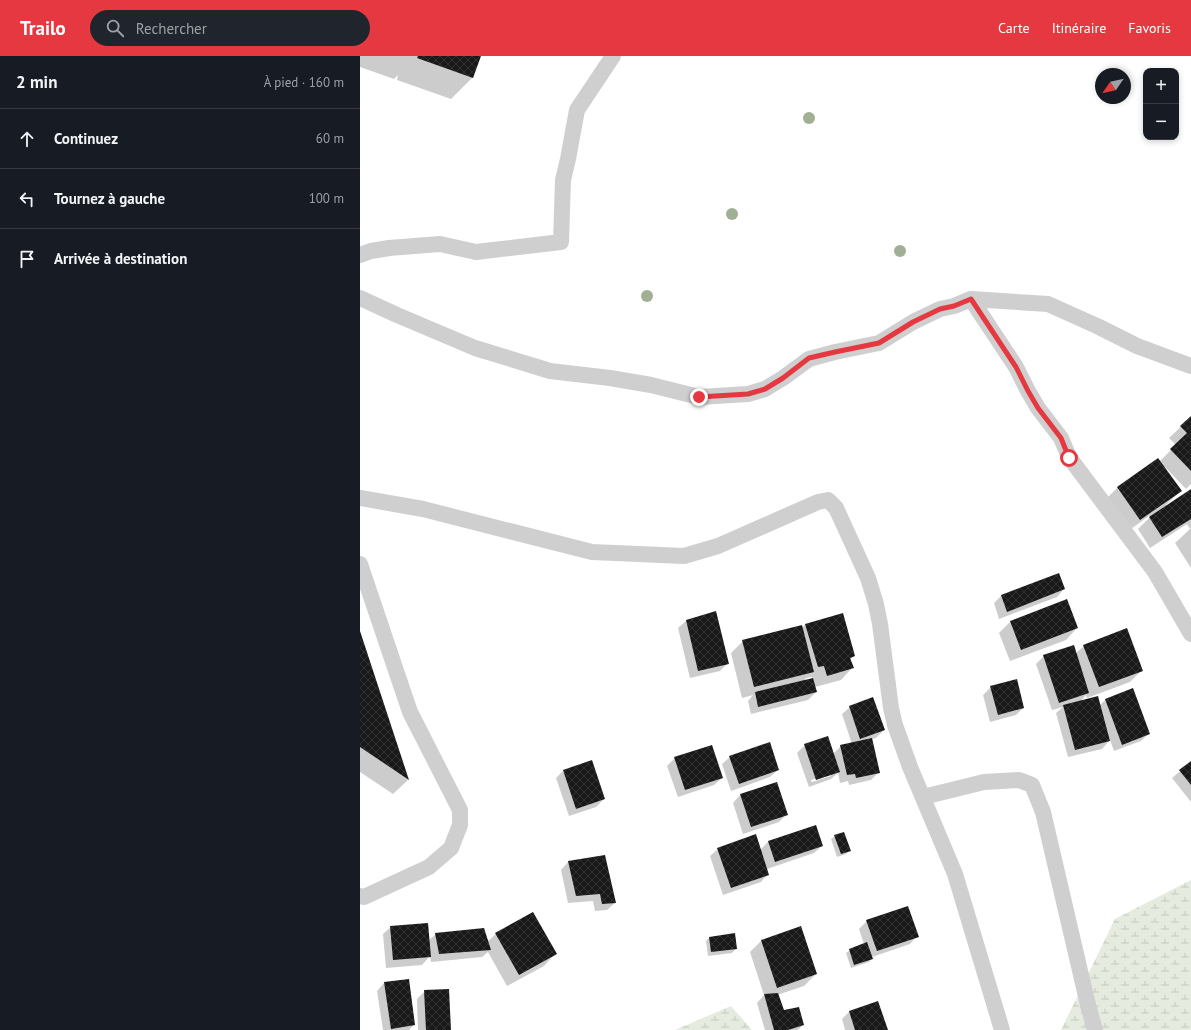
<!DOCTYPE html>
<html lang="fr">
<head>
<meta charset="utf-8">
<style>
	:root { --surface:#171b24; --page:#20242c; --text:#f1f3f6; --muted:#9ea1a6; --line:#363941; --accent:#e53840 }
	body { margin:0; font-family:"PT Sans",sans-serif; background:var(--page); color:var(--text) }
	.controls { position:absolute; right:12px; top:12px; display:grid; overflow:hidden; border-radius:8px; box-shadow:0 2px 6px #0003 }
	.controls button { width:36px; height:36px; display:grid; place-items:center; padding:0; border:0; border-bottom:1px solid var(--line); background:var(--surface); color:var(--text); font:20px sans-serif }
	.compass { position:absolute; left:735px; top:12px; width:36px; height:36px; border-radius:50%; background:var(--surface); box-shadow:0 2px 6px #0003; rotate:236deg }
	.stop { position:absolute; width:12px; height:12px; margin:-9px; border:3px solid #e53840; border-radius:50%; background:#fff }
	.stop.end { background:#e53840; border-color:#fff; box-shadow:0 1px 4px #0008 }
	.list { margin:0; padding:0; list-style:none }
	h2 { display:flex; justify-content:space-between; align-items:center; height:52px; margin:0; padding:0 16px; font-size:17px }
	h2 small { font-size:13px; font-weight:400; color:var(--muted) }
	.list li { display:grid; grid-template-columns:26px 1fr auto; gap:12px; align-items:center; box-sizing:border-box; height:60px; padding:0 16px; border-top:1px solid var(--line) }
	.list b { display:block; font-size:15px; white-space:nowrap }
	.list em { font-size:13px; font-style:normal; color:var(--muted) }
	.icon { flex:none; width:22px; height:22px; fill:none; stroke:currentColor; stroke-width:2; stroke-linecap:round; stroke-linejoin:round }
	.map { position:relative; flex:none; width:831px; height:974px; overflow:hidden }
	header { display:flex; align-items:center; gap:24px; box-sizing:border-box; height:56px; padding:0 20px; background:var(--accent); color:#fff }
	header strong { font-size:19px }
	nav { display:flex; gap:22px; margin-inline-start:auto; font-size:14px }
	.search { width:280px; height:36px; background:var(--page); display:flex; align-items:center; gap:10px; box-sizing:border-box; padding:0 14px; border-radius:22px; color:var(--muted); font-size:15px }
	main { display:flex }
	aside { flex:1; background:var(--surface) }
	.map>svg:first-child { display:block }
	.wetland { fill:url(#wetland-marsh) }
	.shadow { fill:#0003; fill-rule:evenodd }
	.building { fill:url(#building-cross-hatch) }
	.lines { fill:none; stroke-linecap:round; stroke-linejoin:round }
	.minor { stroke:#cfcfcf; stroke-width:16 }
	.tree { fill:#a1b095 }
	.route { stroke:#e53840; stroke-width:5 }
</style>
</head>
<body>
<header>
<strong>Trailo</strong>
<div class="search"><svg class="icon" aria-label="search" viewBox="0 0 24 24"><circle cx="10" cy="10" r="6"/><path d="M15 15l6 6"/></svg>Rechercher</div>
<nav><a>Carte</a><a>Itinéraire</a><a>Favoris</a></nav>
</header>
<main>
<aside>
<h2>2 min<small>À pied · 160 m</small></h2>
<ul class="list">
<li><svg class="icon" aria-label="ahead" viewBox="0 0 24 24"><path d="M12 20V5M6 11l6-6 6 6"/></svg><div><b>Continuez</b></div><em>60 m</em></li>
<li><svg class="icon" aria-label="left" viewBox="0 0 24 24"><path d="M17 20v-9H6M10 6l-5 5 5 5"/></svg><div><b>Tournez à gauche</b></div><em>100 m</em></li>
<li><svg class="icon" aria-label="arrive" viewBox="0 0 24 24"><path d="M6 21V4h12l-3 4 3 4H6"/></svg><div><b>Arrivée à destination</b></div></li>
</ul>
</aside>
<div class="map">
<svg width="831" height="974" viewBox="0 0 831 974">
	<defs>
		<pattern id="wetland-marsh" width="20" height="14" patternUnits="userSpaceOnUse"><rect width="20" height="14" fill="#e5ebde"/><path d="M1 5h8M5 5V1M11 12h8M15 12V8" fill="none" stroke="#c5cabf"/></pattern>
		<pattern id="building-cross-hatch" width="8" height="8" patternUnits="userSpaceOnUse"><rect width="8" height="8" fill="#191919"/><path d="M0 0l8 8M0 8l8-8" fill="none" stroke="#323232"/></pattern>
	</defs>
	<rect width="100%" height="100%" fill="#fff"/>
	<!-- wetland -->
	<path class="wetland" d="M831,824V974H701L755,863Z
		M371,950L392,974H315Z"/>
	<!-- shadow -->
	<path class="shadow" d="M0,0H120L112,22L91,43L37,24L38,19L34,23L0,11Z
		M831,361V428L826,433L805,411L804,412L820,435L806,449V450L831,434V512L815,487L830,473L827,468L790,492L778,473L790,461L789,460L768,475L746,443L757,432L798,403L800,405L816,389L809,382Z
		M698,518L704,533L697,541L639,563L634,547L641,540Z
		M355,556L368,607L360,615L330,622L318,572L326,565Z
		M651,565L717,572L706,584L650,605L639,577Z
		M445,569L494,600L490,604L492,612L481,624L455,631L456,636L448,644L391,658L388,645L393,639L382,642L371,597L383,585L442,572ZM452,621L453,623L443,626L446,622Z
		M0,577L48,724L33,738L0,716Z
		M724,590L782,614L770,626L727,642L726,639L720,646L740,649L745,644L772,634L789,677L781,685L754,695L750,684L742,693L708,701L696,657L703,651L692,654L676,608L684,600L715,598Z
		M631,631L663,652L656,659L630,666L623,639Z
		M490,651L524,674L516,682L512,683L519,716L511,724L489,729L488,725L480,727L478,717L471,723L449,731L437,697L445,689L473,698L481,690L492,688L482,658ZM471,718V720L452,726L451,724Z
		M370,701L418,714L410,721L371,735L362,708Z
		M315,702L362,722L354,729L318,741L307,710Z
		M831,706V746L812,722Z
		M203,715L244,743L236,751L209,760L196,722Z
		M416,727L427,758L419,766L383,778L373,747L380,739Z
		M456,770L462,790L454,797L407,813L408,818L401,826L363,839L350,800L358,793L400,794L408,786Z
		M475,780L489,795L486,798L477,801L471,783Z
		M244,800L255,847L247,854L235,855L233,845L208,847L201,814L208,806Z
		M507,865L557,880L550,888L512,901V902L509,906L491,912L486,897L490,894L504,888L499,873Z
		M31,871L68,885L76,878L127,886L136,878L195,898L184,910L147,930L128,896L122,901L71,906L70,900L62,909L26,912L23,878Z
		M440,872L456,918L444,930L417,939L423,955L443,969L438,974H405L397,947L404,939L390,896L401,885Z
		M350,881L376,893L372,897L348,900L346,885Z
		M48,924L54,969L49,974H23L17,935L24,927Z
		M65,935L90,974H58L57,943Z
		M489,956L527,974H485L482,963Z"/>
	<!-- building -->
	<path class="building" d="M58,0H121L113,22L57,2Z
		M831,360V415L810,393L827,377L820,370Z
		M798,402L822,435L780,464L757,431Z
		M831,433V463L802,481L789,461Z
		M699,517L705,533L647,556L641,539Z
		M707,543L718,572L661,594L650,565Z
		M356,555L369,608L338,615L326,564Z
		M483,557L495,600L490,602L494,612L467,620L464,610L458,611L445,568Z
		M442,569L454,616L394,631L382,584Z
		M767,572L783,615L739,631L723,589Z
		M0,575L49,724L0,691Z
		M714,589L729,637L699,647L683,599Z
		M453,622L457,636L398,651L395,636Z
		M657,623L664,652L638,659L630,630Z
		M773,632L790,678L762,689L745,643Z
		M738,640L750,685L715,694L703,649Z
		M513,641L525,674L500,683L489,650Z
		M468,680L480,716L456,724L444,688Z
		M512,682L520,717L496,722L495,718L487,719L480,689Z
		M410,686L419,714L379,728L369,700Z
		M352,689L363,722L325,734L314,701Z
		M232,704L245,743L216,753L203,714Z
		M831,705V729L819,714Z
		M417,726L428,759L391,771L380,738Z
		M456,769L463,790L415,806L408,785Z
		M484,776L491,795L481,798L474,779Z
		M396,778L409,819L371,832L357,792Z
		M245,799L256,847L242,848L240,838L216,840L208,805Z
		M548,850L559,881L517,895L506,864Z
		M173,856L197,898L159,919L135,877Z
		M68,867L71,901L33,904L30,870Z
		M441,870L457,918L417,932L401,884Z
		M124,872L131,894L79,898L75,877Z
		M375,877L377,893L351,896L349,881Z
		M507,886L513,903L494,909L489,893Z
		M49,923L55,969L31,973L24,926Z
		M89,933L91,974H66L64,934Z
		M418,937L424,954L439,951L444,969L428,974H414L404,938Z
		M518,945L528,974H495L489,955Z"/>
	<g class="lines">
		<!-- minor -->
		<path class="minor" d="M0,199L11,195L29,192L80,188L116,196L201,186L203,124L208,103L217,54L253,0
			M0,242L37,259L115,292L190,315L250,322L291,329L339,341L388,338L405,333L423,322L449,303L475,296L519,287L553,266L580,253L594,250L611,243L688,248L737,270L777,290L831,310
			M611,243L656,311L668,335L678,352L701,382L709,401L795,516L831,578
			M0,442L63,453L232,496L324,500L358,490L458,446L468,444L476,452L508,522L516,548L520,568L531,652L535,669L550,711L595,818L642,974
			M0,508L50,656L100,754V769L91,792L69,811L4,841L0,840
			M563,741L624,726L659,724L672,729L683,756L728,949L735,974"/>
	</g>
	<!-- trees -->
	<g class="tree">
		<circle cx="449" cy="62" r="6"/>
		<circle cx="372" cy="158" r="6"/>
		<circle cx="540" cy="195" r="6"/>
		<circle cx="287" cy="240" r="6"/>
	</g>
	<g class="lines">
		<!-- route -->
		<path class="route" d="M339,341L388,338L405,333L423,322L449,302L475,296L519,287L553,266L580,253L594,250L611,243L656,311L668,335L678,352L701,382L709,402"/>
	</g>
</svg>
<div class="controls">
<button>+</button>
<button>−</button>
</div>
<svg class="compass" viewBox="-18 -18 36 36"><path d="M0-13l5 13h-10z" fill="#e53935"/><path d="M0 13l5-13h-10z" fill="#9ea1a6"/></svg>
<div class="stop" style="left:709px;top:402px"></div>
<div class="stop end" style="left:339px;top:341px"></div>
</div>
</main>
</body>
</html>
